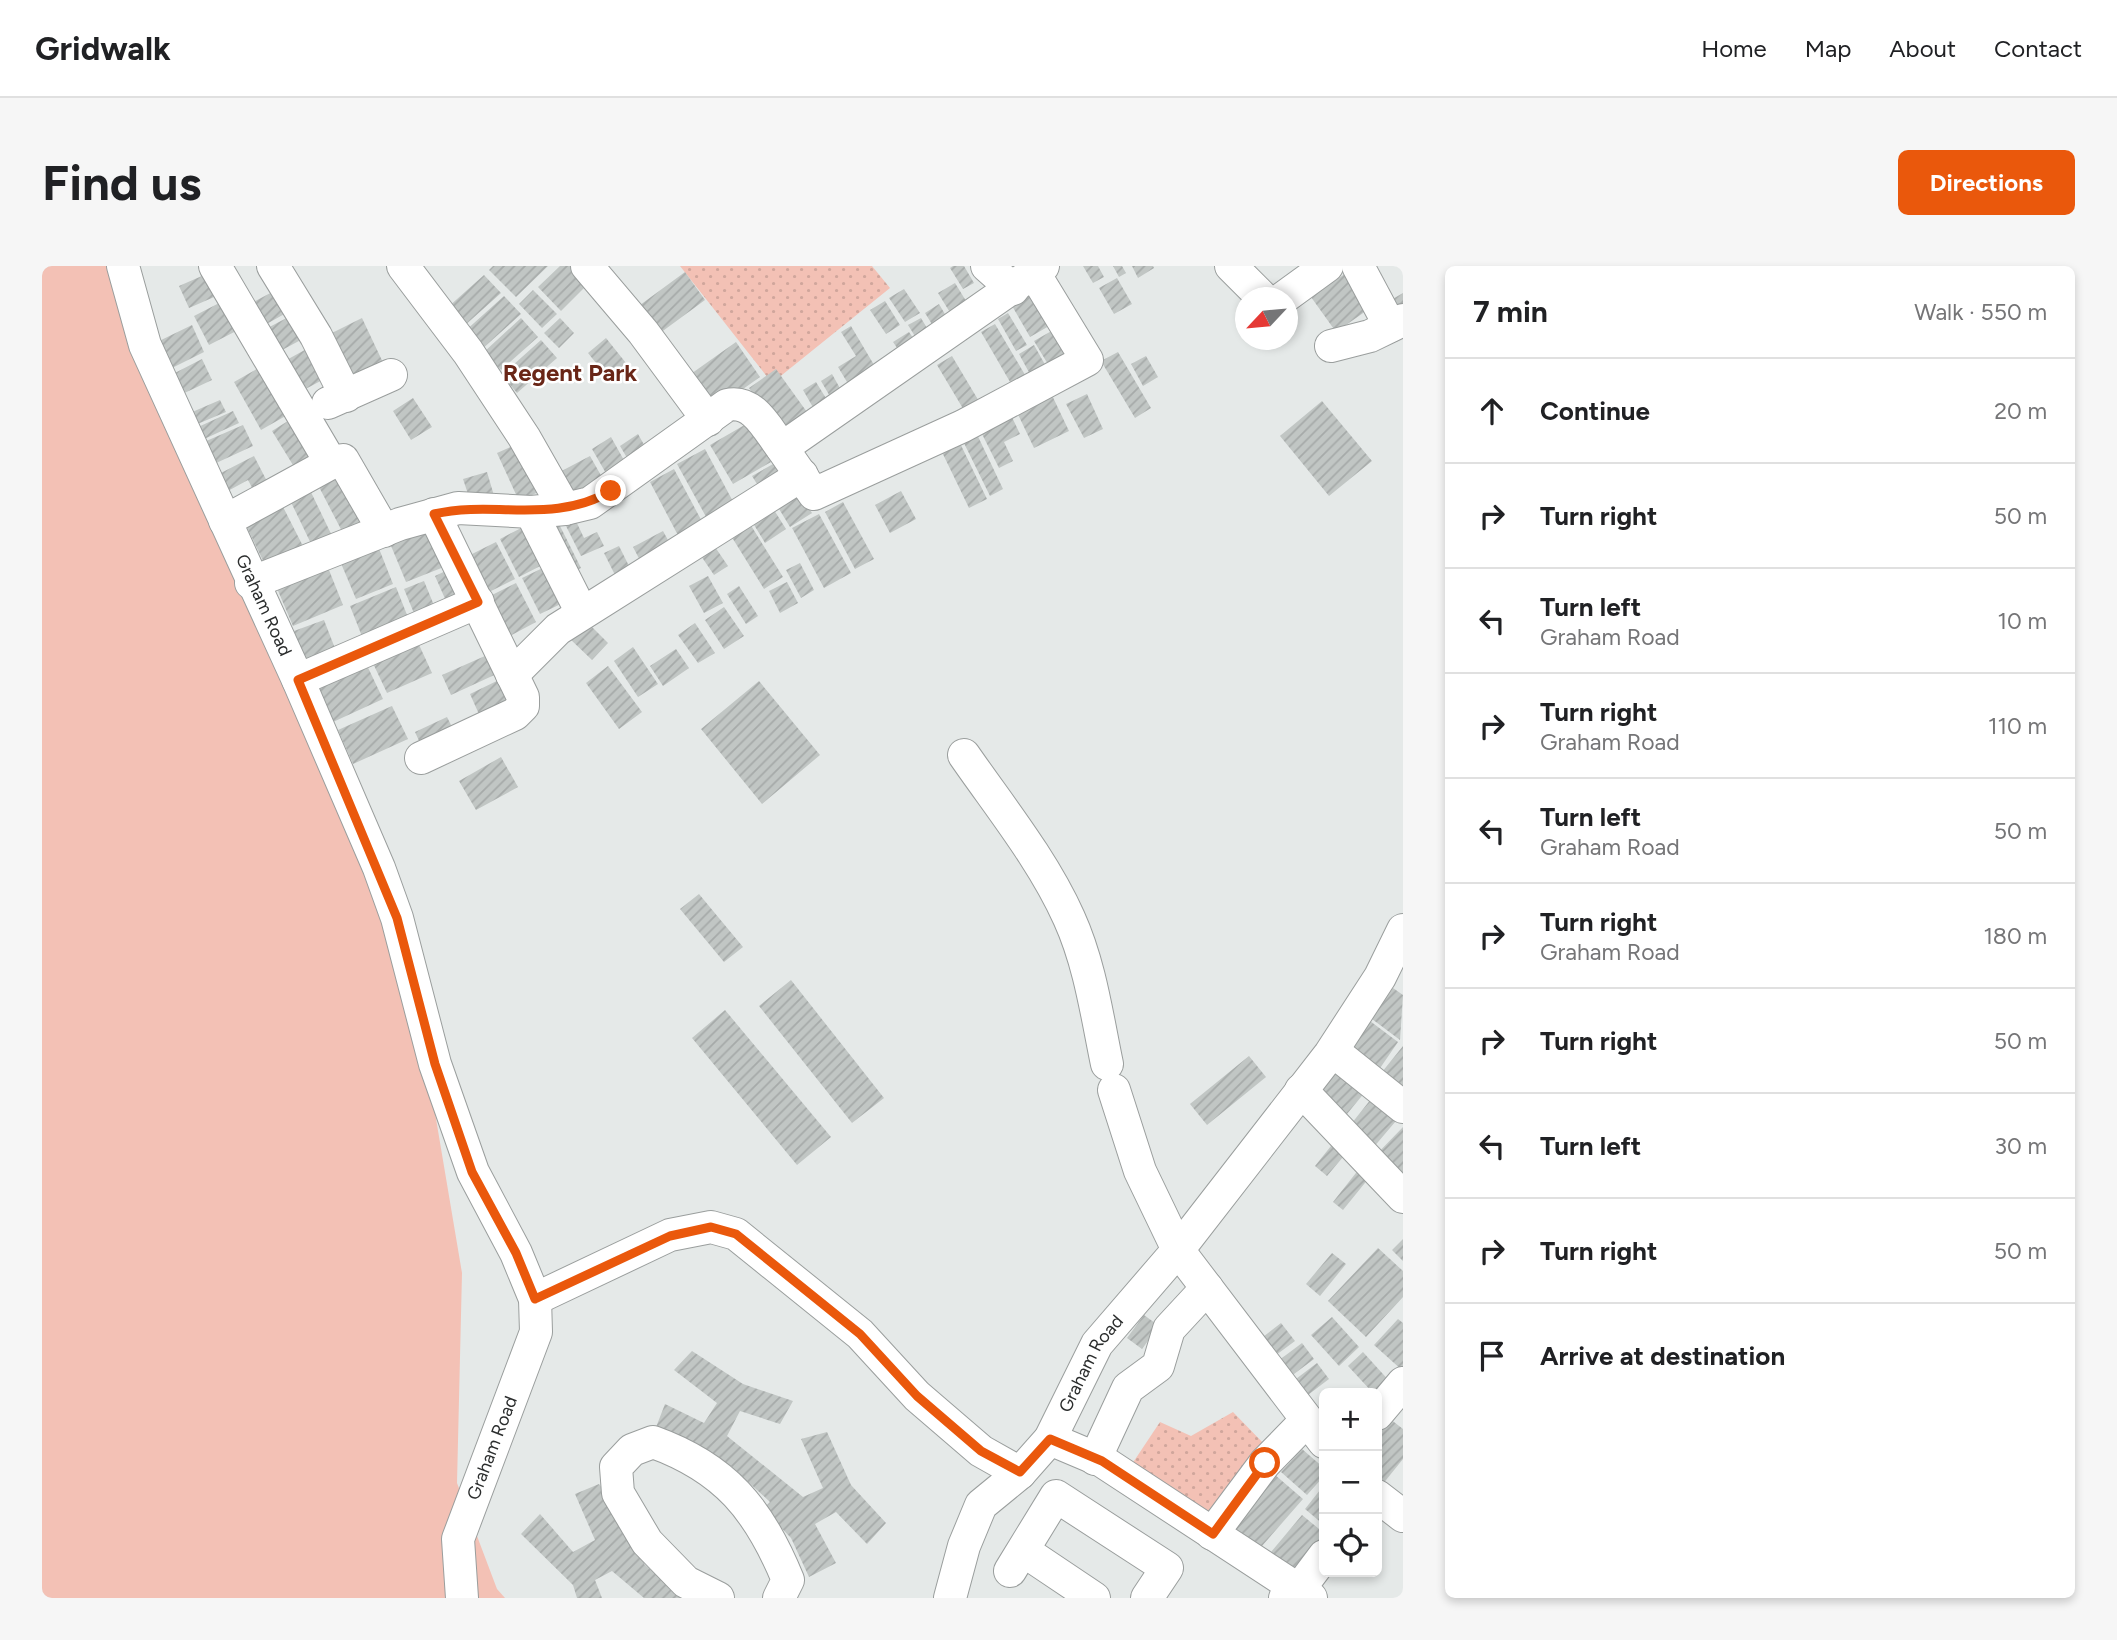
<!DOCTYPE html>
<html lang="en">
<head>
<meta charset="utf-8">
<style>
	:root { --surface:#fff; --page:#f6f6f6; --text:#202124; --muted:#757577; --line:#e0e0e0; --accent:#ea580c }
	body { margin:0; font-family:Figtree,sans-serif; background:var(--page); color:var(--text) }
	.controls { position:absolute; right:21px; bottom:21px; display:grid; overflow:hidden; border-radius:10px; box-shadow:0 4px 10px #0003 }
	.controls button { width:63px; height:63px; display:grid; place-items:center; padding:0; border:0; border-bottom:2px solid var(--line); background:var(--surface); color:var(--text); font:35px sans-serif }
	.compass { position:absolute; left:1193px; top:21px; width:63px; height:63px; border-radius:50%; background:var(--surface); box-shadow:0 4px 10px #0003; rotate:244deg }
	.stop { position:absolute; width:21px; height:21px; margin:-16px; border:5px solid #ea580c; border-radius:50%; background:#fff }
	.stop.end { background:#ea580c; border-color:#fff; box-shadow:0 2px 7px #0008 }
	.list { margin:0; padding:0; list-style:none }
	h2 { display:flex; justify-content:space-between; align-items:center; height:91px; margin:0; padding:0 28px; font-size:30px }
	h2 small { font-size:23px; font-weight:400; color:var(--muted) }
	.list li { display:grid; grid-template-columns:46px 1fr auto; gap:21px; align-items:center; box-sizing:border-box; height:105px; padding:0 28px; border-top:2px solid var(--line) }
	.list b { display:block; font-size:26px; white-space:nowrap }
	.list p { margin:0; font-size:23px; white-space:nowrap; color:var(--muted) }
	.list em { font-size:23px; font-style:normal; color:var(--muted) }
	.icon { flex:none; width:38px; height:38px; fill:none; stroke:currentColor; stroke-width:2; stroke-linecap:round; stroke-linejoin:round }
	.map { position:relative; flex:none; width:1361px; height:1332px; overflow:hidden; border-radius:10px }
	header { display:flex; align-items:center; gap:42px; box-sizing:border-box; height:98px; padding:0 35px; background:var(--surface); border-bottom:2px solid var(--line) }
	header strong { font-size:33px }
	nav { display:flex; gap:38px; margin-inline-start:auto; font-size:24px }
	.intro { display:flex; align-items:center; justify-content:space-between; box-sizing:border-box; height:168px; padding:0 42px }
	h1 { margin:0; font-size:49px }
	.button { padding:18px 32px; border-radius:10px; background:var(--accent); color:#fff; font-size:24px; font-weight:700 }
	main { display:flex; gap:42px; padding:0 42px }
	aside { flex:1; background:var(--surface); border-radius:10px; box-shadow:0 4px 10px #0003 }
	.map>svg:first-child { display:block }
	.green { fill:#f3c1b5 }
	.park { fill:url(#park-dots) }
	.building { fill:url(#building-hatch) }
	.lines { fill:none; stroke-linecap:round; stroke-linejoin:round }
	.minor-casing { stroke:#9a9e9d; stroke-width:34 }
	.minor { stroke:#fff; stroke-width:32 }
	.route { stroke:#ea580c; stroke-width:9 }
	.labels { text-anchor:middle; stroke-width:5; stroke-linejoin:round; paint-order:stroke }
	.street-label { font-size:18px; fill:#2b2d2d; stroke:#fff }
	.district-label { font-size:24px; font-weight:bold; fill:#692617; stroke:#fff }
</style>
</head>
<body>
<header>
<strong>Gridwalk</strong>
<nav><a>Home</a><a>Map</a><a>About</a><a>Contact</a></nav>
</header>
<div class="intro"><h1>Find us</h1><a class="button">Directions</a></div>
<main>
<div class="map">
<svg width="1361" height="1332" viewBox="0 0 1361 1332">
	<defs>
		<pattern id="park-dots" width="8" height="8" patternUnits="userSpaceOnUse" patternTransform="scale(1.75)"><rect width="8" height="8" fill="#f3c1b5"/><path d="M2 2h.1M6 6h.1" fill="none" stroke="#d0a69c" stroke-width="1.8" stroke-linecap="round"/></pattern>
		<pattern id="building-hatch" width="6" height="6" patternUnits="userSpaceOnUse" patternTransform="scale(1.75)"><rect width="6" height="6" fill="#c1c6c4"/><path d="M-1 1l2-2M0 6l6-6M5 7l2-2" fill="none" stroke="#a6aaa9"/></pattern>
	</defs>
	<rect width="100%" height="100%" fill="#e5e9e8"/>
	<!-- green -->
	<path class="green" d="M0,0H91L98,70L361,657L420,1007L415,1217L455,1323L463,1332H0Z"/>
	<!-- park -->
	<path class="park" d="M638,0H830L848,22L730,117Z
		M1191,1146L1225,1181L1166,1260L1086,1204L1118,1156L1149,1170Z"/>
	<!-- building -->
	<path class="building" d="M451,0H506L474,31L447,4Z
		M518,0H529L546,18L519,45L496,21Z
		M911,0H922L932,17L921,23L908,2Z
		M1041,0H1056L1062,11L1051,17Z
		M1071,0H1080L1084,7L1077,11Z
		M1090,0H1111L1112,2L1096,12Z
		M1310,3L1334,38L1294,66L1269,31Z
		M169,6L179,28L147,42L137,20Z
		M643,6L663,34L614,70L594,42Z
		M442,9L459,27L421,61L405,42Z
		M1075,12L1090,38L1072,48L1057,22Z
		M913,17L929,43L912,53L896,27Z
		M862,23L878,47L863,56L847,32Z
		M234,24L246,46L212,65L200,42Z
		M491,24L515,48L500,62L477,38Z
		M995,24L1014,56L988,71L969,38Z
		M1361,27V48L1342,38Z
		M462,30L479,48L439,84L422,66Z
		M185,33L200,62L167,79L152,50Z
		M843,35L858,59L844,68L828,44Z
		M897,38L910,60L896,68L883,47Z
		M256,46L268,69L229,90L216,67Z
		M966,47L985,79L974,85L956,53Z
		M320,52L345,105L304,124L280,72Z
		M479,52L496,71L459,104L442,86Z
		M518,52L532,67L517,82L502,67Z
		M879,52L891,72L879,80L866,59Z
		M953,58L989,119L975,128L939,66Z
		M150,59L162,86L126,104L113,77Z
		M1020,59L1040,94L1013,110L992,75Z
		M809,60L838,109L811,126L796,101L814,90L799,66Z
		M867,66L876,79L860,89L851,76Z
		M564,72L584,97L566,112L546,87Z
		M499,74L515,92L475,127L460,109Z
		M694,76L718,111L670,145L646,110Z
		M992,79L1010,111L995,121L977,88Z
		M270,80L286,111L256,127L239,97Z
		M1076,86L1109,142L1093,152L1059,95Z
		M910,90L941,142L926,151L895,99Z
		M1104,90L1116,111L1101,120L1089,98Z
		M160,93L170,114L136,130L127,110Z
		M227,96L254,144L219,164L192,116Z
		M734,103L770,153L742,173L707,122Z
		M790,108L804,133L793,139L779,115Z
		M774,116L790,142L776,150L761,124Z
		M1007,123L1027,165L992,182L972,140Z
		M1045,128L1061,163L1042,172L1024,138Z
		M371,132L390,161L369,174L351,145Z
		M178,134L184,146L153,159L148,147Z
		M1280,135L1330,195L1287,230L1238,170Z
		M191,145L197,157L160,174L154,162Z
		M967,145L978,168L962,176L971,195L957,202L936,160Z
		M257,148L281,187L254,204L230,165Z
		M706,157L729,196L691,218L668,179Z
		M201,159L211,180L172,198L162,176Z
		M932,162L961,223L948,230L918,169Z
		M596,168L609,191L591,202L578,180Z
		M569,171L588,205L569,216L550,183Z
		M916,173L945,233L927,242L898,182Z
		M482,175L503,223L477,235L455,187Z
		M663,183L695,243L668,258L635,198Z
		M212,190L231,227L217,235L206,214L184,226L175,209Z
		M548,190L565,220L529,240L512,209Z
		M740,193L749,209L720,226L710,210Z
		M632,203L664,263L640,277L608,216Z
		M305,204L333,257L304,273L276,219Z
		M445,206L453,233L430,240L421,213Z
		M752,219L770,247L748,261L731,233Z
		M267,222L293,276L273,286L247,232Z
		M859,225L874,253L848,267L833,239Z
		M237,233L265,288L227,307L200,251Z
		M727,236L744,263L723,277L706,249Z
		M801,236L832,293L813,303L783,246Z
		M777,248L809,307L782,322L750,262Z
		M533,253L542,272L555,266L562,280L539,290L523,258Z
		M705,253L741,311L722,323L686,265Z
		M516,256L539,302L524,309L501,263Z
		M390,257L407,299L364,316L347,275Z
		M489,257L508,295L477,311L458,273Z
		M621,265L632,285L602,302L591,281Z
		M454,276L473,313L443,328L424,291Z
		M671,278L686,300L672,309L657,287Z
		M336,280L351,318L314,333L298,295Z
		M577,280L590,306L575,313L562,287Z
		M758,297L772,324L759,332L744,304Z
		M509,298L527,334L498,348L480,312Z
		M285,299L301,339L251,360L234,320Z
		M412,301L428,335L408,344L393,310Z
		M666,310L681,337L662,347L647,320Z
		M382,315L396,349L376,357L362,323Z
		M745,316L756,337L738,347L727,325Z
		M474,317L494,356L464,372L444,332Z
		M697,320L716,350L704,358L685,328Z
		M354,321L369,359L323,378L308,340Z
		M682,341L702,370L682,383L663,354Z
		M282,354L296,390L267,402L252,365Z
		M544,355L566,377L550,394L527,372Z
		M653,357L673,387L656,397L636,369Z
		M373,370L390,407L345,427L328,391Z
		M591,381L616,418L596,431L572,395Z
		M634,383L647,402L621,420L608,400Z
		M452,386L461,405L409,429L400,409Z
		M320,389L341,433L291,456L270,412Z
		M566,400L600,446L577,463L544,417Z
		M463,411L476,438L440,455L428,428Z
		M717,415L778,489L720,538L659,463Z
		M350,440L366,473L311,498L296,464Z
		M405,451L415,471L382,486L373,466Z
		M459,491L476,521L434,544L417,515Z
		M657,628L701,681L682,696L638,643Z
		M749,714L842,832L810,857L717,740Z
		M1351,722L1361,729L1358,774L1330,753Z
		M683,744L789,871L755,899L650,772Z
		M1328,755L1356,776L1334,808L1305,787Z
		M1361,780V830L1336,811Z
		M1207,790L1224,811L1165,859L1148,838Z
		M1301,797L1328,820L1300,854L1273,832Z
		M1333,828L1359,849L1331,882L1306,862Z
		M1361,861V906L1354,914L1331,892Z
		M1293,875L1306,885L1285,910L1273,900Z
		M1321,898L1331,907L1301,944L1291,936Z
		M1361,973V995L1350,984Z
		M1336,982L1361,1005V1031L1324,1071L1286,1035Z
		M1290,987L1304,998L1278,1030L1264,1018Z
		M1102,1049L1117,1060L1100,1083L1085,1072Z
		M1290,1051L1317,1081L1297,1100L1269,1069Z
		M1356,1053L1361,1057V1105L1332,1079Z
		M1239,1057L1253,1075L1230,1092L1217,1074Z
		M1260,1077L1272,1093L1244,1114L1232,1098Z
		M650,1085L701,1118L751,1135L738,1158L698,1145L685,1170L761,1231L781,1222L759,1173L785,1166L809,1219L844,1257L825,1278L794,1246L773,1258L794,1297L767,1311L749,1272L721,1243L728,1236L689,1200L681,1207L611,1169L623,1138L662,1157L675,1137L632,1104Z
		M1321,1086L1350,1118L1335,1127H1331L1306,1100Z
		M1275,1097L1287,1113L1258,1135L1246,1119Z
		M1343,1149L1361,1163V1193L1340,1219L1335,1215V1159Z
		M1260,1183L1282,1202V1210L1265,1229L1239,1206Z
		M1232,1208L1261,1233L1213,1288L1184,1262Z
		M557,1218L609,1288L602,1298L641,1332H602L570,1305L553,1314L560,1332H535L531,1319L479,1268L498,1248L531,1286L553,1274L533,1228Z
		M1282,1219V1259L1263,1243Z
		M1260,1249L1282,1267V1271L1249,1312L1224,1292Z"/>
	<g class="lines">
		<!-- minor casing -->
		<g class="minor-casing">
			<g id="minor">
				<path id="s1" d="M81,0L103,79L256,414L337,602L355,652L393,798L431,906L474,987L493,1033L494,1066L416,1273L420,1332"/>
				<path d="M173,0L289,197L301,194L342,265"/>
				<path d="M231,0L274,70L304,130"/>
				<path d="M361,0L426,86L482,171L523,243"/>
				<path d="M545,0L601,66L666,154"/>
				<path d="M945,0L971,23"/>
				<path d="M1189,0L1221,32"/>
				<path d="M1316,0L1348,60"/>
				<path d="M1241,32L1285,0"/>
				<path d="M1289,80L1328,70L1361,54"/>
				<path d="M286,137L349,109"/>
				<path d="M740,182L772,228L921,160L1045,94L992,7"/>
				<path d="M489,246L540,347"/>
				<path d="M183,255L289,197"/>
				<path d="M209,317L358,258L416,242L489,246L523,243L548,237L685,139C712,133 725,163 740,182L1001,0"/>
				<path d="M470,409L516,363L760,209"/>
				<path d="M256,414L436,336"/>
				<path d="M922,489C958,541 1001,594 1027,652C1048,698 1055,750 1065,798"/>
				<path d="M379,492L473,448L481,440V431L392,248"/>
				<path d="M1296,789L1361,841"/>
				<path d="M1072,824L1098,905L1136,984L1282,1176"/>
				<path d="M1259,824L1361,931"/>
				<path d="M493,1033L628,969L669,961L694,968L818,1068L875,1130L939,1185L978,1207"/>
				<path d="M1335,1148L1361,1117"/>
				<path d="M1008,1173L1060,1195L1269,1332"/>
				<path d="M1053,1193L1086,1122L1116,1100L1127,1063L1165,1022"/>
				<path d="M1335,1230L1361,1250"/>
				<path d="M1170,1268L1223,1197L1264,1155"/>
				<path d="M982,1285L1052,1332"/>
				<path d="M968,1305L1014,1230L1125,1302L1105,1332"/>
				<path d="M676,1332L644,1316L605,1276L576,1227L574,1201L590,1184L611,1176C683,1202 717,1243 746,1314L737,1332"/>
				<path id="s2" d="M908,1332L922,1280L939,1239L978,1207L1008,1173L1055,1078L1136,984L1288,788L1338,711L1361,664"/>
				<path d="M1243,1332L1258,1322L1282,1290"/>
			</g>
		</g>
		<!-- minor -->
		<use href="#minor" class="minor"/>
	</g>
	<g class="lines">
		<!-- route -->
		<path class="route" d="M569,225C510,259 454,234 392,248L436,336L256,414L355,652L393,798L430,906L474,987L493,1033L628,970L669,961L694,968L818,1068L875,1130L939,1185L978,1206L1008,1173L1060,1195L1171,1268L1223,1197"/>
	</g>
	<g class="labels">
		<!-- street labels -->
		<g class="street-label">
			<text dy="6" stroke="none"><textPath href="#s1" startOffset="368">Graham Road</textPath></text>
			<text dy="6" stroke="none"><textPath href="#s2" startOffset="280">Graham Road</textPath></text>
			<text transform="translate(450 1182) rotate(-69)" y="6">Graham Road</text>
		</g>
		<!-- district labels -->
		<g class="district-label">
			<text x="528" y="115">Regent Park</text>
		</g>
	</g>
</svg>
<div class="controls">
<button>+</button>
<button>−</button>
<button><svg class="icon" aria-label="locate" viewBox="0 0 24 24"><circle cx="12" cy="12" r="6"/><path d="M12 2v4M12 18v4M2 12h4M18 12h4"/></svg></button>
</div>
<svg class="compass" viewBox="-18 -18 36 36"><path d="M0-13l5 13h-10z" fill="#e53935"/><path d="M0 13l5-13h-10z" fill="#757577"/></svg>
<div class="stop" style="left:1223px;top:1197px"></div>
<div class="stop end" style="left:569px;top:225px"></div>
</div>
<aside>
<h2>7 min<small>Walk · 550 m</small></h2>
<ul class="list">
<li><svg class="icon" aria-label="ahead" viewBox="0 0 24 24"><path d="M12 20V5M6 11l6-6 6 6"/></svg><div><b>Continue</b></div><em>20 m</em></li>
<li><svg class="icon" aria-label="right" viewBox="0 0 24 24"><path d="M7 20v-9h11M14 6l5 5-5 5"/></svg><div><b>Turn right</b></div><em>50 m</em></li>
<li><svg class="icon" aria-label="left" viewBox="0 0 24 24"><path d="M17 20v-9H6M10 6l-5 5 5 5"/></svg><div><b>Turn left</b><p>Graham Road</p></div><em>10 m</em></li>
<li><svg class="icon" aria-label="right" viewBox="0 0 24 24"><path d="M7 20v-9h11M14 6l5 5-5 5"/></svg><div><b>Turn right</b><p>Graham Road</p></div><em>110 m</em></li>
<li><svg class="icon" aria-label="left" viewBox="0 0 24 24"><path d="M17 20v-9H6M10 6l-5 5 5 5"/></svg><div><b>Turn left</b><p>Graham Road</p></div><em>50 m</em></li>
<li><svg class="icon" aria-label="right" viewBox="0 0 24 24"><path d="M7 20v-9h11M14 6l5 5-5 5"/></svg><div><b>Turn right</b><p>Graham Road</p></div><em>180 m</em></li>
<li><svg class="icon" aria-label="right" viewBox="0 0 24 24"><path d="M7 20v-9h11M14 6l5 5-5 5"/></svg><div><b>Turn right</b></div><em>50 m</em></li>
<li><svg class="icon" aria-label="left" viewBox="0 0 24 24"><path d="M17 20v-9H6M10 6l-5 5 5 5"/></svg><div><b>Turn left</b></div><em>30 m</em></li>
<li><svg class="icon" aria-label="right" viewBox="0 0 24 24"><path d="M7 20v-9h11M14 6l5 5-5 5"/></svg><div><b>Turn right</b></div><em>50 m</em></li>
<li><svg class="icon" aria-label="arrive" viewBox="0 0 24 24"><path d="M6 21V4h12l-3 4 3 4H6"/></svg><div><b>Arrive at destination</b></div></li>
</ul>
</aside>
</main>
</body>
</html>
